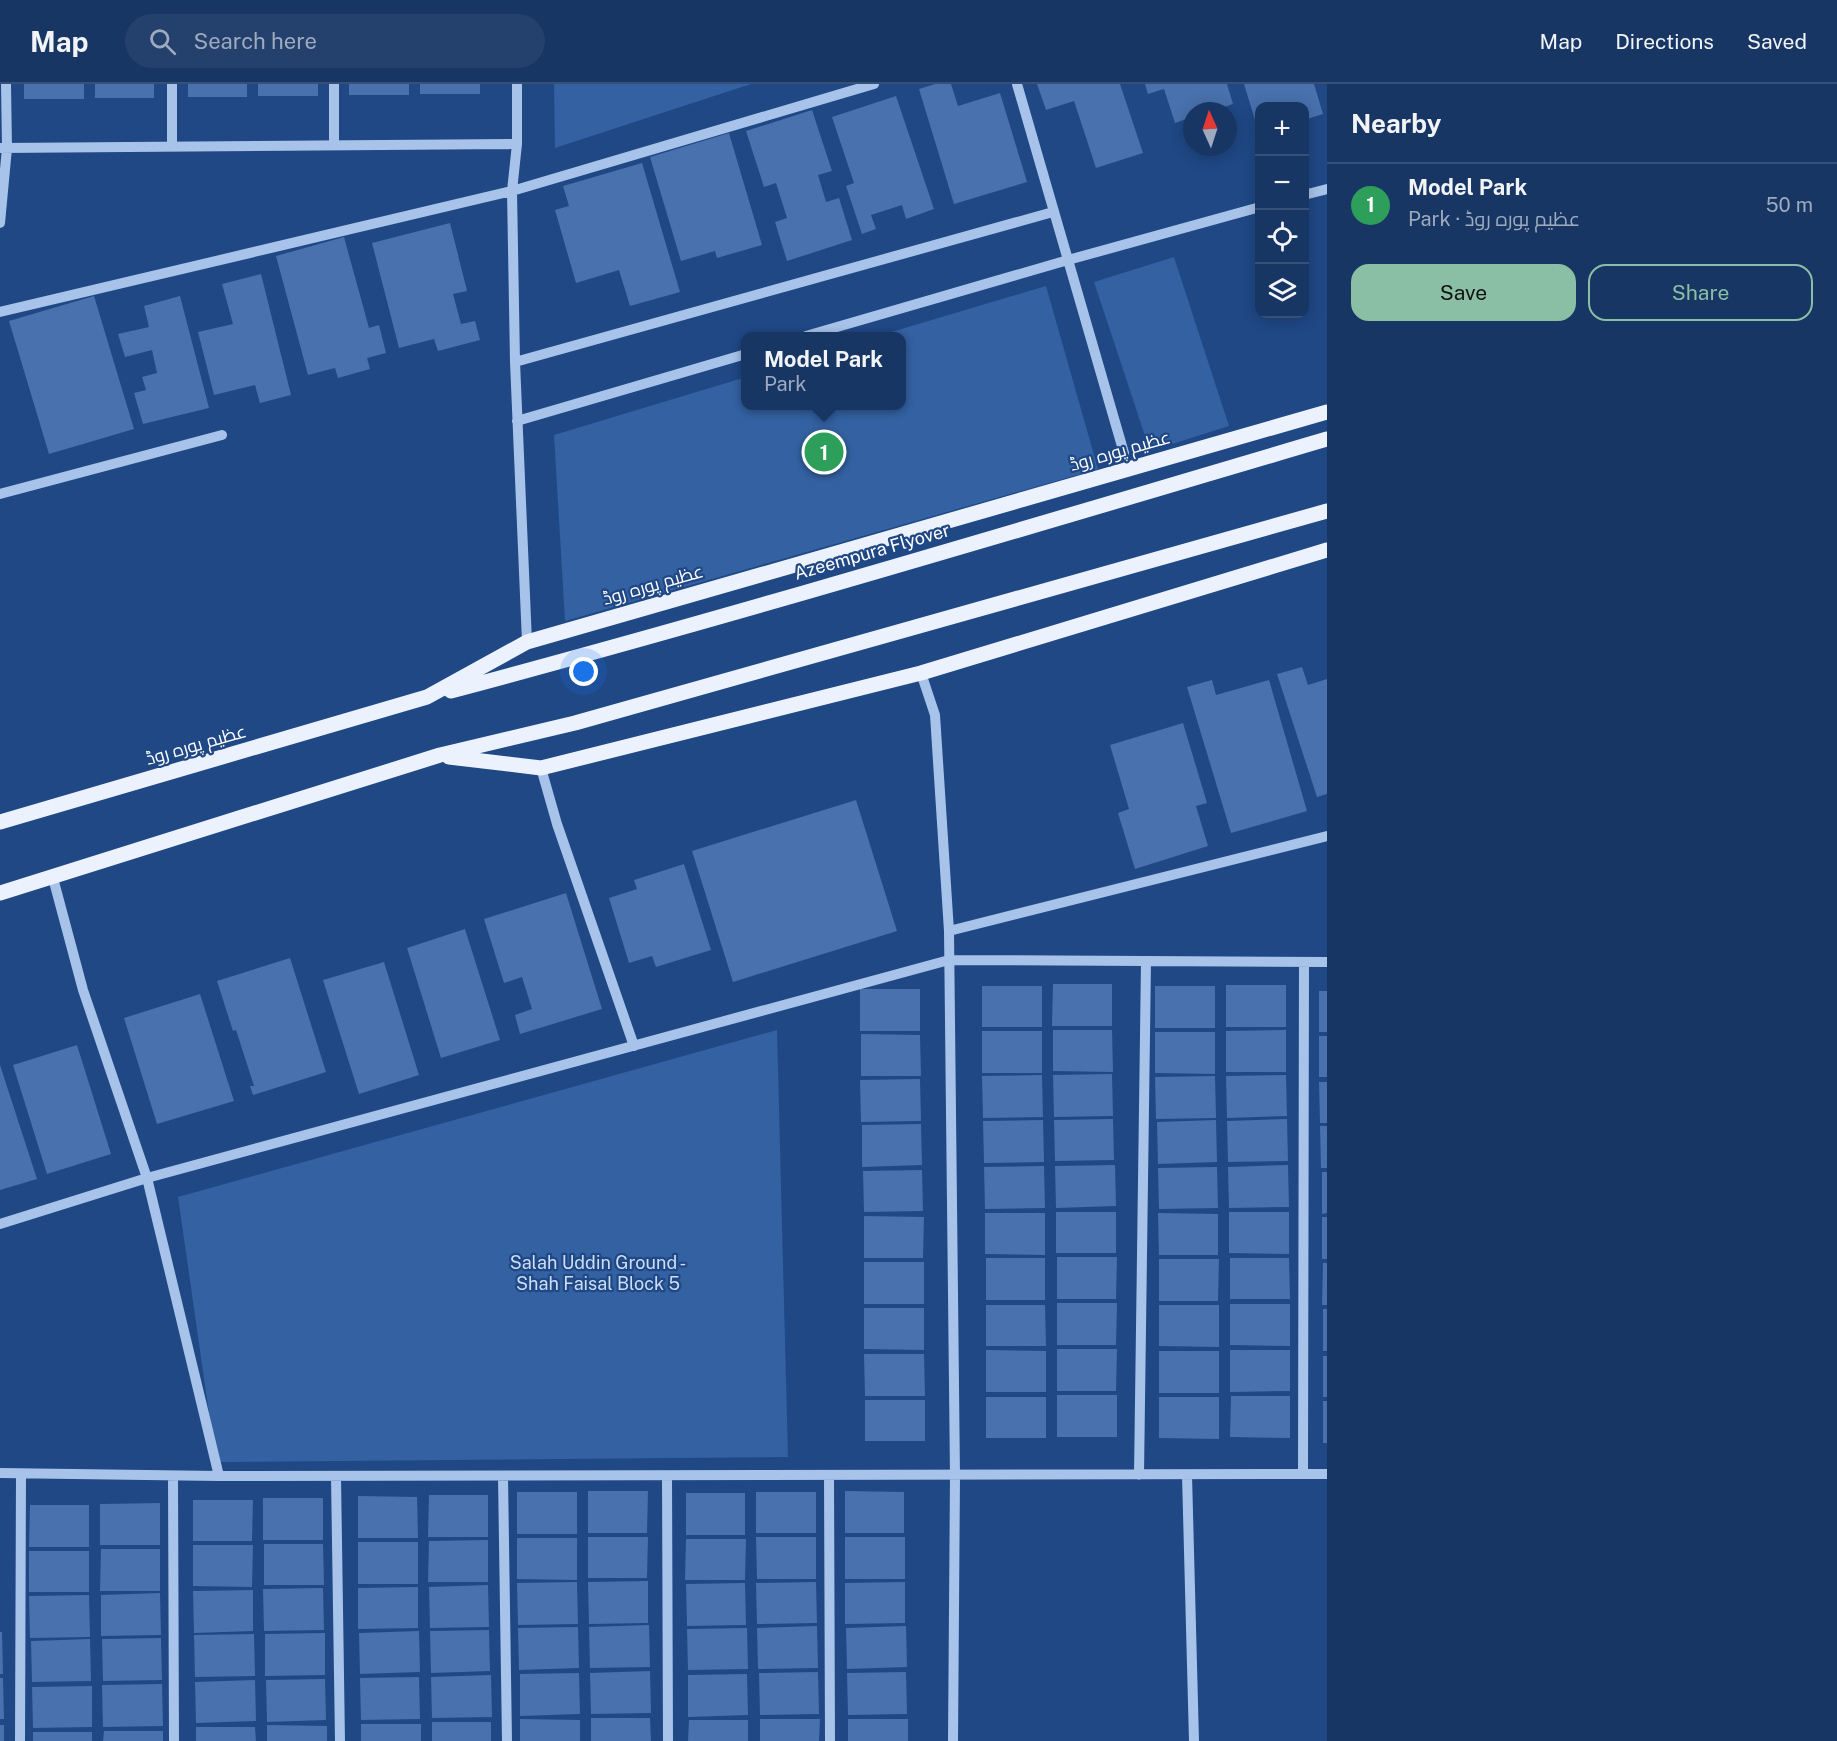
<!DOCTYPE html>
<html lang="en">
<head>
<meta charset="utf-8">
<style>
	:root { --surface:#173664; --page:#24416d; --text:#f1f3f6; --muted:#9eabbf; --line:#365078; --accent:#8abfa5 }
	body { margin:0; font-family:"Public Sans",Cairo,sans-serif; background:var(--page); color:var(--text) }
	.controls { position:absolute; right:18px; top:18px; display:grid; overflow:hidden; border-radius:12px; box-shadow:0 3px 15px #0003 }
	.controls button { width:54px; height:54px; display:grid; place-items:center; padding:0; border:0; border-bottom:2px solid var(--line); background:var(--surface); color:var(--text); font:30px sans-serif }
	.compass { position:absolute; left:1183px; top:18px; width:54px; height:54px; border-radius:50%; background:var(--surface); box-shadow:0 3px 15px #0003; rotate:357deg }
	.you { position:absolute; left:584px; top:588px; width:21px; height:21px; margin:-15px; border:4px solid #fff; border-radius:50%; background:#1a73e8; box-shadow:0 0 0 9px #1a73e833 }
	.badge { display:grid; place-items:center; width:39px; height:39px; border-radius:50%; background:var(--accent); color:#fff; font-size:20px; font-weight:700 }
	.pin { position:absolute; translate:-50% -50%; border:3px solid #fff; box-shadow:0 2px 6px #0006 }
	.popup { position:absolute; left:741px; top:248px; width:165px; height:78px; box-sizing:border-box; display:grid; place-content:center; border-radius:12px; background:var(--surface); filter:drop-shadow(0 2px 4px #0005); font-size:20px; white-space:nowrap; color:var(--muted) }
	.popup b { font-size:22px; color:var(--text) }
	.popup::after { content:''; position:absolute; left:50%; top:100%; margin-left:-12px; border:12px solid transparent; border-top-color:var(--surface) }
	.list { margin:0; padding:0; list-style:none }
	h2 { display:flex; justify-content:space-between; align-items:center; height:78px; margin:0; padding:0 24px; font-size:26px }
	h2 small { font-size:20px; font-weight:400; color:var(--muted) }
	.list li { display:grid; grid-template-columns:39px 1fr auto; gap:18px; align-items:center; box-sizing:border-box; height:84px; padding:0 24px; border-top:2px solid var(--line) }
	.list b { display:block; font-size:22px; white-space:nowrap }
	.list p { margin:0; font-size:20px; white-space:nowrap; color:var(--muted) }
	.list em { font-size:20px; font-style:normal; color:var(--muted) }
	.actions { display:flex; gap:12px; padding:18px 24px }
	.actions a { flex:1; padding:14px 0; border:2px solid var(--accent); border-radius:18px; text-align:center; font-size:21px; color:var(--accent) }
	.actions .main { background:var(--accent); color:#111 }
	.icon { flex:none; width:33px; height:33px; fill:none; stroke:currentColor; stroke-width:2; stroke-linecap:round; stroke-linejoin:round }
	.map { position:relative; flex:none; width:1327px; height:1657px; overflow:hidden }
	header { display:flex; align-items:center; gap:36px; box-sizing:border-box; height:84px; padding:0 30px; background:var(--surface); border-bottom:2px solid var(--line) }
	header strong { font-size:28px }
	nav { display:flex; gap:33px; margin-inline-start:auto; font-size:21px }
	.search { width:420px; height:54px; background:var(--page); display:flex; align-items:center; gap:15px; box-sizing:border-box; padding:0 21px; border-radius:33px; color:var(--muted); font-size:22px }
	main { display:flex }
	aside { flex:1; background:var(--surface) }
	.map>svg:first-child { display:block }
	.green { fill:#3361a2 }
	.building { fill:#4871ad }
	.lines { fill:none; stroke-linecap:round; stroke-linejoin:round }
	.minor { stroke:#a7c3e9; stroke-width:10 }
	.major { stroke:#ebf2fe; stroke-width:15 }
	.labels { text-anchor:middle; stroke-width:4.5; stroke-linejoin:round; paint-order:stroke }
	.street-label { font-size:18px; fill:#fff; stroke:#1f4885 }
	.park-label { font-size:18px; fill:#ccdef7; stroke:#1f4885 }
</style>
</head>
<body>
<header>
<strong>Map</strong>
<div class="search"><svg class="icon" aria-label="search" viewBox="0 0 24 24"><circle cx="10" cy="10" r="6"/><path d="M15 15l6 6"/></svg>Search here</div>
<nav><a>Map</a><a>Directions</a><a>Saved</a></nav>
</header>
<main>
<div class="map">
<svg width="1327" height="1657" viewBox="0 0 1327 1657">
	<rect width="100%" height="100%" fill="#1f4885"/>
	<!-- green -->
	<path class="green" d="M554,0H751L555,64Z
		M1174,173L1229,342L1150,367L1094,198Z
		M1046,202L1098,385L565,537L554,351L746,293V322H902V252H878Z
		M777,946L788,1373L216,1378L178,1113Z"/>
	<!-- building -->
	<path class="building" d="M24,0H84V15H24Z
		M95,0H154V14H95Z
		M188,0H247V13H188Z
		M258,0H318V12H258Z
		M349,0H409V11H349Z
		M420,0H480V10H420Z
		M935,0H951L958,22L1000,9L1027,98L954,120L919,5Z
		M1037,0H1120L1143,69L1096,84L1074,17L1046,26Z
		M1145,0H1227L1233,20L1212,27H1192V33L1175,39L1164,5L1148,10Z
		M1244,0H1314L1323,30L1304,36V22H1260L1259,49Z
		M896,12L934,125L906,135L902,121L871,131L876,145L862,150L846,102L854,99L832,33Z
		M812,26L832,87L818,91L826,118L839,114L852,156L787,177L775,138L787,134L776,99L764,103L746,47Z
		M729,49L762,161L717,174L715,167L681,177L650,73Z
		M642,79L680,208L630,222L619,186L576,199L555,126L569,122L563,102Z
		M450,139L467,207L453,210L461,240L475,237L480,256L438,267L434,255L399,264L372,159Z
		M344,153L369,244L379,241L386,269L367,274L370,285L338,294L335,284L308,291L276,172Z
		M261,190L291,311L260,319L255,301L214,311L198,248L233,240L222,200Z
		M94,212L134,345L49,370L9,237Z
		M180,212L209,324L143,340L134,309L146,306L142,293L157,289L152,266L125,273L118,250L149,243L144,222Z
		M1302,583L1308,601L1327,595V710L1317,713L1277,590Z
		M1212,596L1216,611L1269,596L1307,727L1231,749L1187,603Z
		M1183,639L1207,719L1196,722L1208,762L1135,785L1118,729L1129,725L1110,661Z
		M856,716L897,847L733,898L692,767Z
		M684,780L711,866L656,883L652,872L629,879L609,814L637,805L634,796Z
		M566,809L602,925L520,950L515,931L532,925L522,893L504,899L484,835Z
		M465,845L500,956L441,974L407,864Z
		M290,874L326,988L253,1011L250,1002H254L236,946L233,947L217,897Z
		M384,878L419,991L359,1010L323,896Z
		M1053,900H1112V942H1052Z
		M1226,901H1286V943H1226Z
		M982,902H1042V943H982Z
		M1155,902H1215V944H1155Z
		M860,905H920V947H860Z
		M1319,907H1327V948H1319Z
		M200,910L234,1017L157,1040L124,934Z
		M1053,946H1112L1113,988L1053,987Z
		M1286,946V988H1226V947Z
		M982,947H1042V989H982Z
		M1155,948H1215V990L1155,989Z
		M861,950L920,951L921,992H861Z
		M1319,952H1327V993H1319Z
		M77,961L111,1070L47,1090L13,981Z
		M0,981L37,1095L0,1106Z
		M1112,990L1113,1032L1054,1033L1053,991Z
		M1042,991L1043,1033L983,1034L982,992Z
		M1286,991L1287,1032L1227,1034L1226,992Z
		M1215,992L1216,1034L1156,1035L1155,993Z
		M920,995L921,1037L861,1038L860,996Z
		M1319,998H1327V1039H1320Z
		M1113,1035L1114,1076L1055,1077L1054,1036Z
		M1287,1035L1288,1077L1228,1078L1227,1037Z
		M1043,1036L1044,1078L984,1079L983,1037Z
		M1216,1036L1217,1078L1158,1080L1157,1038Z
		M921,1040L922,1081L862,1083V1041Z
		M1320,1042H1327V1084H1321Z
		M1115,1081L1116,1122L1056,1124L1055,1082Z
		M1288,1081L1289,1123L1229,1124L1228,1083Z
		M1044,1082L1045,1124L985,1125L984,1083Z
		M1217,1083L1218,1124L1159,1125L1158,1084Z
		M922,1086L923,1127L864,1128L863,1087Z
		M1322,1088H1327V1129L1322,1130Z
		M1056,1128H1116V1169H1056Z
		M1229,1128H1289V1170L1229,1169Z
		M985,1129H1045V1171L985,1170Z
		M1158,1129L1218,1130V1171H1159Z
		M864,1132L924,1133L923,1174H864Z
		M1322,1133H1327V1175H1322Z
		M1057,1173H1117L1116,1215H1057Z
		M986,1174H1045V1216H986Z
		M1230,1174H1289L1290,1215H1230Z
		M1159,1175H1219L1218,1217H1159Z
		M864,1178H924V1220H864Z
		M1323,1179H1327V1221H1322Z
		M1057,1219H1117L1116,1261H1057Z
		M1230,1220H1290V1262L1230,1261Z
		M986,1221H1045L1046,1262H986Z
		M1159,1221H1219V1263L1159,1262Z
		M864,1224H924V1266L864,1265Z
		M1323,1225H1327V1267H1323Z
		M1057,1265H1117L1116,1307H1057Z
		M986,1266L1046,1267V1308H986Z
		M1230,1266H1290V1307L1230,1308Z
		M1159,1267H1219V1309H1159Z
		M864,1270H924L925,1312H865Z
		M1323,1272H1327V1313H1323Z
		M1057,1311H1117V1353H1057Z
		M1231,1312H1290V1354L1230,1353Z
		M986,1313H1046V1354H986Z
		M1159,1313H1219V1355L1159,1354Z
		M865,1316H925V1357H865Z
		M1323,1317H1327V1359H1323Z
		M588,1407H648L647,1449H588Z
		M845,1407L904,1408V1449H845Z
		M517,1408H577V1450H517Z
		M756,1408H816V1449H756Z
		M686,1409H745V1451H686Z
		M429,1411H488V1453H428Z
		M358,1412L417,1413L418,1454H358Z
		M263,1414H323V1456H263Z
		M193,1416H253L252,1457H193Z
		M160,1419V1461H100V1420Z
		M30,1421H89V1463H29Z
		M588,1453H648L647,1494H588Z
		M756,1453H816V1495H757Z
		M845,1453H905V1495H845Z
		M517,1454H577V1496L517,1495Z
		M686,1455H746L745,1496H685Z
		M488,1456V1498H428L429,1457Z
		M358,1458H418V1500H358Z
		M264,1460H323L324,1501H264Z
		M193,1461H253L252,1503L193,1502Z
		M101,1465H160V1507H100Z
		M29,1467H89V1508H29Z
		M648,1497V1539L589,1540L588,1498Z
		M577,1498L578,1540L518,1541L517,1499Z
		M816,1498L817,1539L757,1540L756,1499Z
		M905,1498V1539L845,1540V1499Z
		M745,1499L746,1541L687,1542L686,1500Z
		M488,1501L489,1543L430,1544L429,1503Z
		M418,1503V1544L358,1545V1504Z
		M323,1504L324,1546L264,1547L263,1505Z
		M253,1506V1547L194,1549L193,1507Z
		M160,1509L161,1551L101,1552V1511Z
		M89,1511L90,1553L30,1554L29,1512Z
		M649,1541L650,1583L590,1584L589,1543Z
		M817,1542L818,1584L758,1585L757,1544Z
		M906,1542L907,1583L847,1585L846,1544Z
		M578,1543L579,1584L519,1586L518,1544Z
		M747,1544L748,1585L688,1586L687,1545Z
		M489,1546L490,1587L431,1589L430,1547Z
		M419,1547L420,1588L360,1590L359,1549Z
		M0,1548H2L3,1590H0Z
		M325,1549V1591L265,1592V1550Z
		M254,1550L255,1592L195,1593L194,1551Z
		M161,1554L162,1596L103,1597L102,1555Z
		M90,1555L91,1597L32,1598L31,1557Z
		M650,1587L651,1629L591,1630L590,1589Z
		M818,1588L819,1630L760,1631L759,1589Z
		M906,1588L907,1630L848,1631L847,1589Z
		M579,1589L580,1630L520,1632V1590Z
		M747,1590L748,1631L688,1633V1591Z
		M491,1591L492,1633L432,1634L431,1593Z
		M419,1593L420,1635L361,1636L360,1594Z
		M0,1594H3L4,1635H0Z
		M325,1595L326,1636L267,1638L266,1596Z
		M255,1596L256,1637L196,1639L195,1598Z
		M162,1600L163,1642L103,1643L102,1601Z
		M92,1602V1643L33,1644L32,1603Z
		M591,1634H650L651,1657H591Z
		M520,1635L580,1636V1657H520Z
		M760,1635H820L819,1657H760Z
		M848,1635H908V1657H848Z
		M689,1636H748V1657H688Z
		M432,1638H491V1657H432Z
		M361,1640H421V1657H361Z
		M0,1641H4V1657H0Z
		M267,1641L327,1642V1657H267Z
		M196,1643H255L256,1657H196Z
		M104,1647H163V1657H103Z
		M33,1648H92V1657H33Z"/>
	<g class="lines">
		<!-- minor -->
		<path class="minor" d="M172,0V63
			M334,0V61
			M517,0V60L512,107L515,278L527,558
			M1017,0L1124,369
			M0,64L517,60
			M1304,111L1327,105
			M0,139L7,64L6,0
			M0,228L512,107L874,0
			M806,252L1068,176L1260,123
			M515,278L1053,128
			M517,337L746,270
			M0,410L222,351
			M921,589L935,631L949,847L955,1392L953,1657
			M541,684L557,740L634,962
			M53,794L83,906L147,1094L219,1392
			M949,847L1327,752
			M0,1140L147,1094L949,876L1327,878
			M0,1389L219,1392L1327,1390
			M1303,1390L1304,878
			M1139,1391L1146,877
			M1187,1391L1194,1657
			M173,1392L174,1657
			M336,1392L340,1657
			M503,1392L507,1657
			M667,1392L668,1657
			M829,1392L830,1657
			M20,1657L21,1390"/>
		<!-- major -->
		<path class="major" d="M451,607C744,529 1035,441 1327,355
			M449,673L541,684L921,589L1327,466
			M0,738L427,613L527,558L1327,328
			M0,809L440,671L575,639L1327,427"/>
	</g>
	<g class="labels">
		<!-- street labels -->
		<g class="street-label">
			<text transform="translate(1120 367) rotate(-16)" y="6">عظیم پورہ روڈ</text>
			<text transform="translate(872 468) rotate(-16)" y="6">Azeempura Flyover</text>
			<text transform="translate(653 501) rotate(-16)" y="6">عظیم پورہ روڈ</text>
			<text transform="translate(196 661) rotate(-16)" y="6">عظیم پورہ روڈ</text>
		</g>
		<!-- park labels -->
		<g class="park-label">
			<text x="598" y="1185">Salah Uddin Ground -<tspan x="598" dy="21">Shah Faisal Block 5</tspan></text>
		</g>
	</g>
</svg>
<div class="controls">
<button>+</button>
<button>−</button>
<button><svg class="icon" aria-label="locate" viewBox="0 0 24 24"><circle cx="12" cy="12" r="6"/><path d="M12 2v4M12 18v4M2 12h4M18 12h4"/></svg></button>
<button><svg class="icon" aria-label="layers" viewBox="0 0 24 24"><path d="M12 4l9 5-9 5-9-5zM3 14l9 5 9-5"/></svg></button>
</div>
<svg class="compass" viewBox="-18 -18 36 36"><path d="M0-13l5 13h-10z" fill="#e53935"/><path d="M0 13l5-13h-10z" fill="#9eabbf"/></svg>
<div class="you"></div>
<div class="pin badge" style="left:824px;top:368px;background:#2e9e5b">1</div>
<div class="popup"><b>Model Park</b>Park</div>
</div>
<aside>
<h2>Nearby<small></small></h2>
<ul class="list">
<li><span class="badge" style="background:#2e9e5b">1</span><div><b>Model Park</b><p>Park · عظیم پورہ روڈ</p></div><em>50 m</em></li>
</ul>
<div class="actions"><a class="main">Save</a><a>Share</a></div>
</aside>
</main>
</body>
</html>
